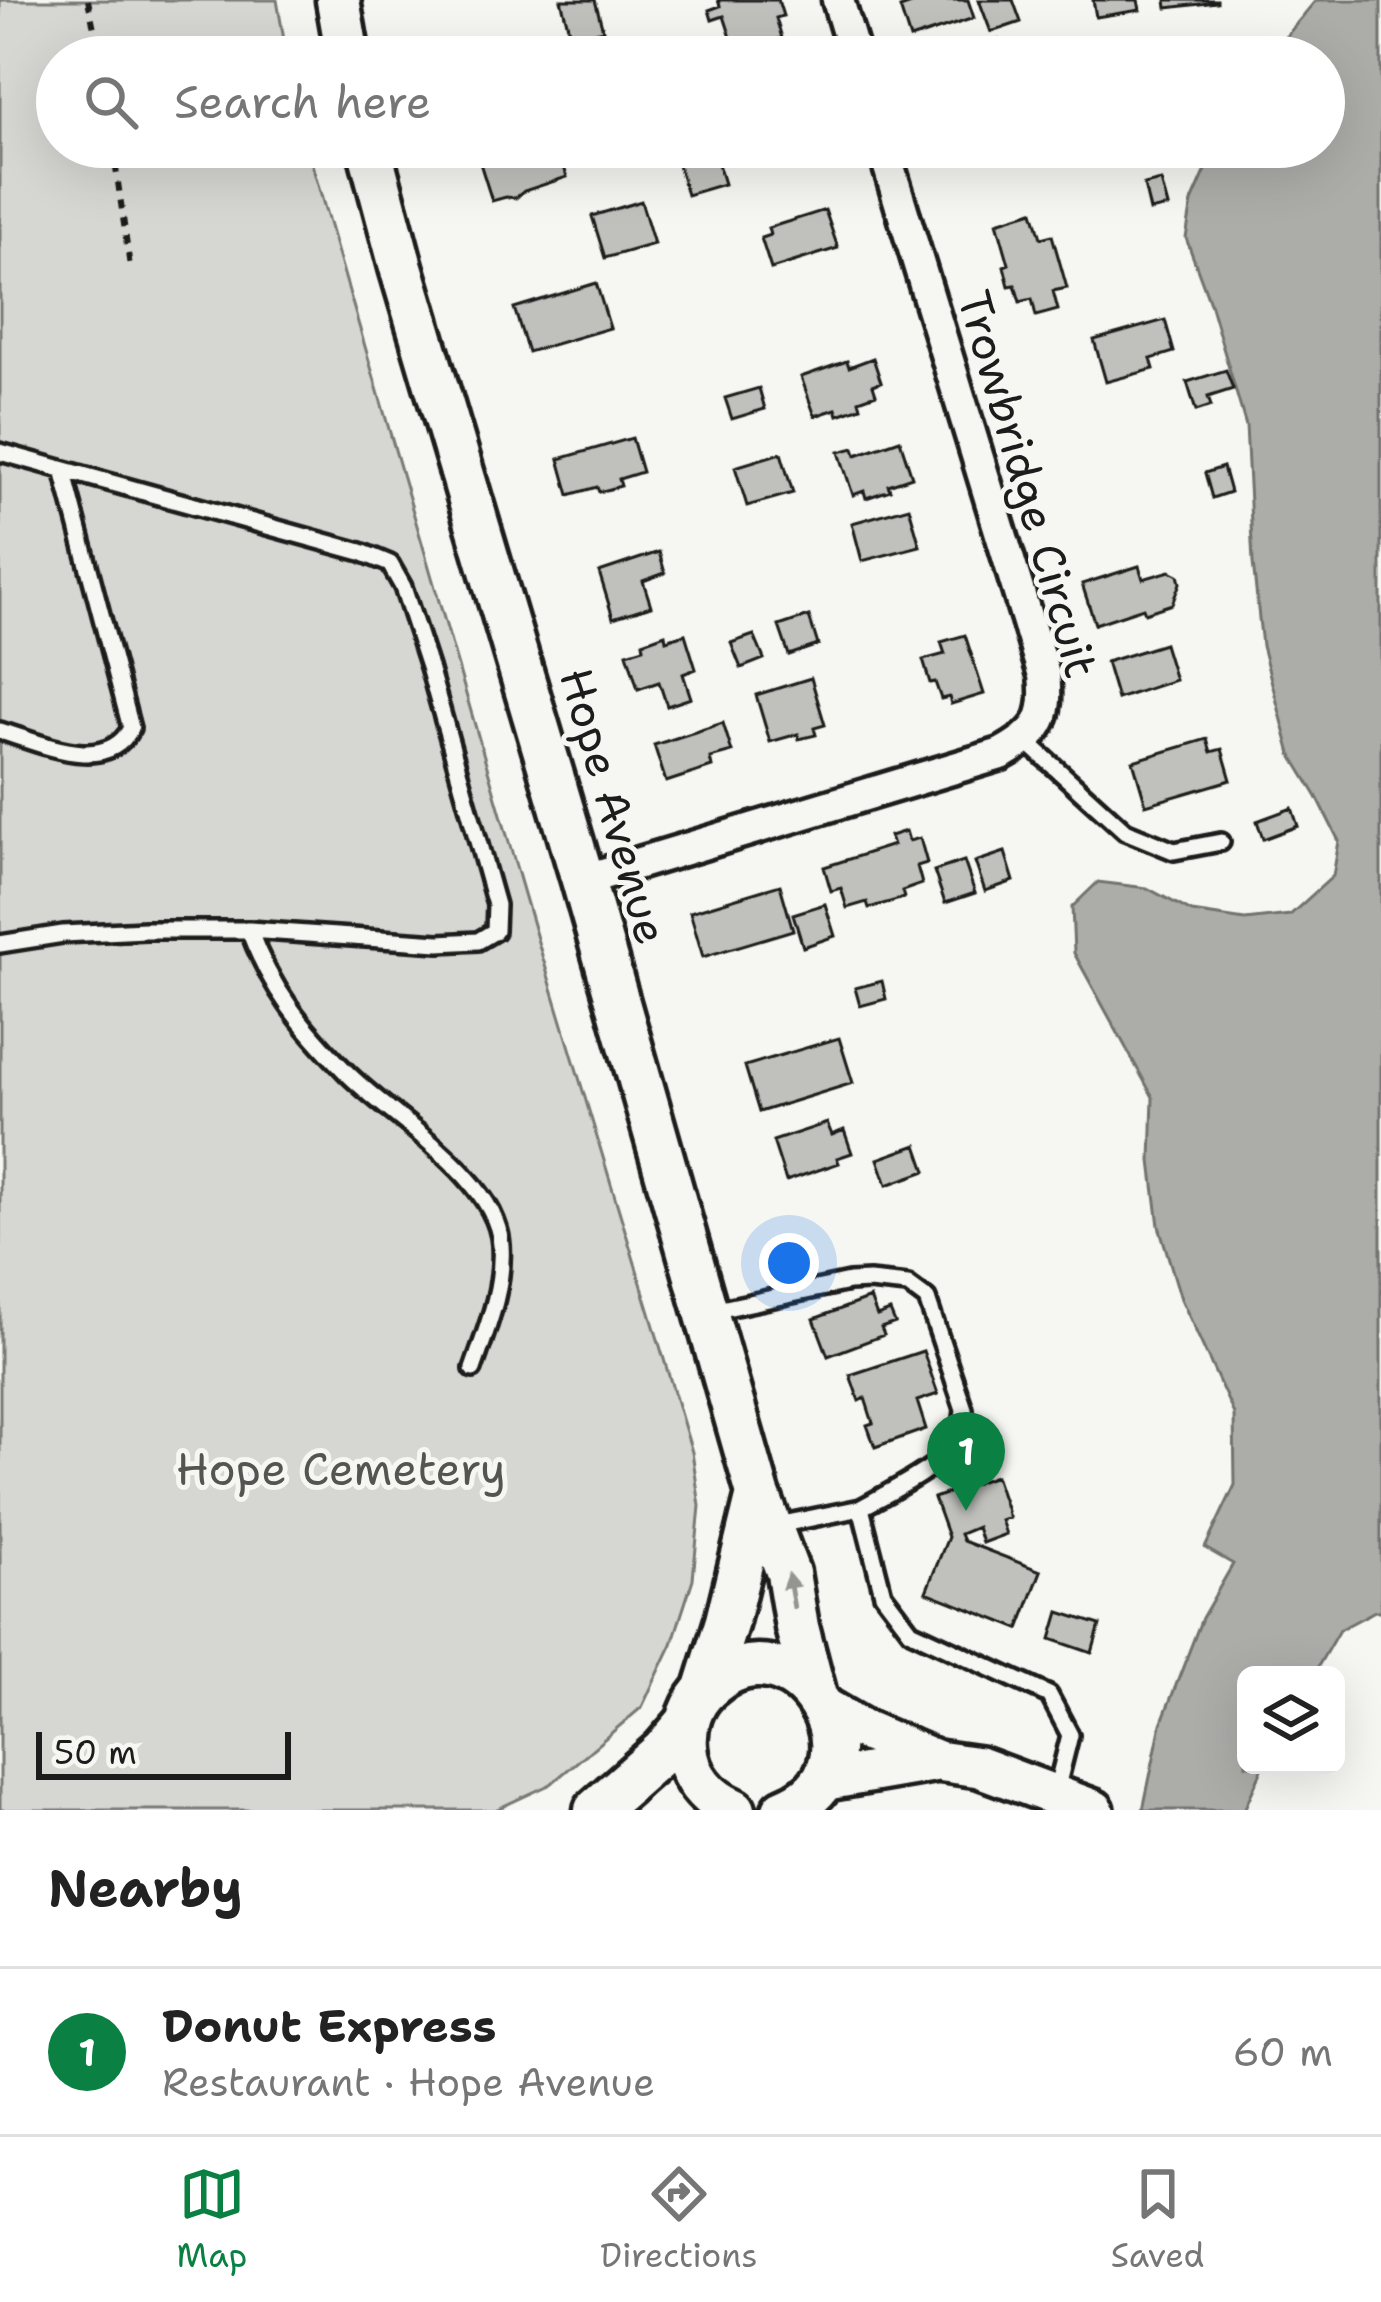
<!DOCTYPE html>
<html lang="en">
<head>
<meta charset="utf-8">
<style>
	:root { --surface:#fff; --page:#f2f2f2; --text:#222; --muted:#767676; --line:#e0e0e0; --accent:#0b8043 }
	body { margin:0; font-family:"Shantell Sans",sans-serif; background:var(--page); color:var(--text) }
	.controls { position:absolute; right:36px; bottom:36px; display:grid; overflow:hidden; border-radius:18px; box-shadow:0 12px 48px #0002 }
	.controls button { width:108px; height:108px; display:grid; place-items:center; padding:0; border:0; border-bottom:3px solid var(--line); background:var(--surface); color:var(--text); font:60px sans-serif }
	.scale { position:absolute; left:36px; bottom:30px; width:255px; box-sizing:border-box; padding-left:12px; border:6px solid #1c1c1c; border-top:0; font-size:33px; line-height:42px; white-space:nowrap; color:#1c1c1c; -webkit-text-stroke:9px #f6f6f2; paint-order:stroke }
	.you { position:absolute; left:789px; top:1263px; width:42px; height:42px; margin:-30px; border:9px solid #fff; border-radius:50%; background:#1a73e8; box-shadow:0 0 0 18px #1a73e833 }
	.badge { display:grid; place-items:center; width:78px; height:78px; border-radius:50%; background:var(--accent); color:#fff; font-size:39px; font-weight:700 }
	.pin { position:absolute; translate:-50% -99px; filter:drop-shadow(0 3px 6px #0008) }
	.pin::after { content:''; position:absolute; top:63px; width:42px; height:36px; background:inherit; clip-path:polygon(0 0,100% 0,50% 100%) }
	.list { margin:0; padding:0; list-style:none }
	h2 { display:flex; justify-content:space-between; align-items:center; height:156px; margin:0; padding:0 48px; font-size:51px }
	h2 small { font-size:39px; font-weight:400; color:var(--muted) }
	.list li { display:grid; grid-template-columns:78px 1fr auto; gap:36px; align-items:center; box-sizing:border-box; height:168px; padding:0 48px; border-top:3px solid var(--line) }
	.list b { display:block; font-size:45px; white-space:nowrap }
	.list p { margin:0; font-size:39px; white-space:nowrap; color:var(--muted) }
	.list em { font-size:39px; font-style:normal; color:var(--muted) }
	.icon { flex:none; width:66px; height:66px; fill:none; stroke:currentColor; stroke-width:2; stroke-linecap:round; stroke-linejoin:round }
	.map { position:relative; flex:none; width:1381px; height:1810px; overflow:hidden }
	.search { position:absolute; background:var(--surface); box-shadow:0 12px 48px #0002; left:36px; right:36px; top:36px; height:132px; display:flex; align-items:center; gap:30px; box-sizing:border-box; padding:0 42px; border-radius:66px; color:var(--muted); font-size:45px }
	.sheet { height:324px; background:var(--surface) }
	nav { display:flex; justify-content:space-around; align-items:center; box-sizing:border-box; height:168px; border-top:3px solid var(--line); background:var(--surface); font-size:33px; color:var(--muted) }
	nav a { display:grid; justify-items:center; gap:6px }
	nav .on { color:var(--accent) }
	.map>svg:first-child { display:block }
	.green { fill:#d6d6d2; stroke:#797977; stroke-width:3 }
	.water { fill:#acaca9; stroke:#727271; stroke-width:3 }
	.building { fill:#c0c0bd; stroke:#1c1c1c; stroke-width:3 }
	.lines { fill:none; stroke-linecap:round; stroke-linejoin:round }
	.service-casing { stroke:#1c1c1c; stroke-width:24 }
	.minor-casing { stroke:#1c1c1c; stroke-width:39 }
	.tertiary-casing { stroke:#1c1c1c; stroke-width:48 }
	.secondary-casing { stroke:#1c1c1c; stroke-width:51 }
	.path { stroke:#1c1c1c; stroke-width:6; stroke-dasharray:9 9; stroke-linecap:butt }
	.service { stroke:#f6f6f2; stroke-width:15 }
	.minor { stroke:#f6f6f2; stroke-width:30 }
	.tertiary { stroke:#f6f6f2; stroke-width:39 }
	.secondary { stroke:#f6f6f2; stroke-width:42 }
	.oneway { fill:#949492 }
	.labels { text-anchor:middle; stroke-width:10; stroke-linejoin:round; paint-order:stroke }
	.street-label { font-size:45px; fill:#1c1c1c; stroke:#f6f6f2 }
	.park-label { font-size:45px; fill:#545453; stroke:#f6f6f2 }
</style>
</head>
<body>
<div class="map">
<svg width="1381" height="1810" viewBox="0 0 1381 1810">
	<rect width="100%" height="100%" fill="#f6f6f2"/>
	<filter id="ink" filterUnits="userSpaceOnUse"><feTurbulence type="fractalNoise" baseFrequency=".00833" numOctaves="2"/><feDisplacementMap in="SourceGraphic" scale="24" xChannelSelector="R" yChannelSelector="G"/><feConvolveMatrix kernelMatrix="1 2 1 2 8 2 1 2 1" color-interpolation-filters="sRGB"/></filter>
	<g filter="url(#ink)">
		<!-- green -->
		<path class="green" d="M0,0H277L287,57H57V147H307L538,942L692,1452L700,1506L693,1579L672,1644L642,1707L551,1784L495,1810H0Z"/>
		<!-- water -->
		<path class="water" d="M1316,0H1381V1611H1375L1339,1630L1313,1675H1246V1765H1264L1244,1810H1143L1161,1724L1202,1618L1233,1564L1205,1548L1235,1485L1234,1414L1181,1299L1159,1226L1151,1161L1153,1097L1074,953L1072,907L1098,882L1147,888L1192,912L1245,920L1290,915L1333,876L1339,841L1317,797L1291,754L1262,646L1253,563L1246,426L1210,303L1186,238L1192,202L1216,147H1324V57H1269Z"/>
		<!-- building -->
		<path class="building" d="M561,0H595L603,30L571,38Z
			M718,0H778L783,16L776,18L782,38L736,53L724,16L712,20L709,10L720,6Z
			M923,0H968L974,18L910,39L900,8Z
			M979,0H1013L1021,22L991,32Z
			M1093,0H1138L1140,10L1096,17Z
			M1166,0H1217V2L1167,8Z
			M513,34L515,42L503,46L506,57H467L465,46Z
			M998,40L1001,50L1019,44L1023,57H945Z
			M1198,43L1201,57H1180L1177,48Z
			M522,147H583L584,152L562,159L567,177L524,191L516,198L506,197L492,201L479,160Z
			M713,147L724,184L687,195L676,158Z
			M1066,147H1085L1081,163L1063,158Z
			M1161,181L1168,207L1150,211L1144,185Z
			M641,201L654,244L605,258L592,216Z
			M825,210L838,248L771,269L761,238L770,235L768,228Z
			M1033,211L1041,238L1052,235L1067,288L1053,291L1058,310L1036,316L1032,299L1020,302L1015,285L1009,286L1004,266L1009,264L997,222Z
			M596,283L610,328L528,352L514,308Z
			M1165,320L1174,352L1151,359L1154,369L1106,382L1094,340Z
			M873,358L881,382L873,385L876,394L859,400L861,407L838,415L836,409L815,416L801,377L847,361L849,367Z
			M1226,370L1233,389L1208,397L1211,406L1196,411L1187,382Z
			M759,388L765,409L732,419L725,398Z
			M632,438L642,472L619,479L621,486L599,492L597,487L569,495L559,459Z
			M900,440L912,477L888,485L890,490L866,498L864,491L853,495L839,452L854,448L856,455Z
			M781,453L793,493L747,506L735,467Z
			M1223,467L1230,492L1212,498L1205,473Z
			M909,507L920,546L862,561L852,523Z
			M659,552L665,573L643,581L651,606L613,618L599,572Z
			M1139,566L1143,579L1170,571L1178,575L1180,583L1172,604L1145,613L1143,608L1095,624L1082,584Z
			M809,616L818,645L789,655L779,626Z
			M665,634L666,640L685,634L696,669L683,674L691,698L667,706L659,682L638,689L627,653L644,648L643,642Z
			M754,635L764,659L741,668L731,643Z
			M965,635L984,694L951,704L949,697L941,699L935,682L930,683L923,660L945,654L941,642Z
			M1164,644L1175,680L1117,699L1106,662Z
			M811,678L825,725L814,728L816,735L799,739L798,734L770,742L756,695Z
			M723,723L732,752L710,758L712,767L666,782L654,745Z
			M1207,739L1211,752L1222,749L1231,780L1146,805L1133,761Z
			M1292,808L1298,826L1263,839L1257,821Z
			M906,831L909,841L920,838L927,863L917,866L922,884L902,891L904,898L869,908L867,902L847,908L841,888L831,891L824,867L893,845L890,836Z
			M1005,852L1014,881L985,891L975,862Z
			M964,861L975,893L945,903L934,871Z
			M780,885L793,930L703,957L690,912Z
			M825,904L835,936L803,947L793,914Z
			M882,981L886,999L860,1006L855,988Z
			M839,1038L853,1083L759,1112L745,1066Z
			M827,1123L832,1135L844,1130L852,1153L837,1158L839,1163L786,1181L773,1141Z
			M917,1145L926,1171L887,1185L878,1159Z
			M870,1298L877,1316L890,1311L895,1323L881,1328L884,1335L828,1356L814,1319Z
			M923,1351L938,1394L917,1401L926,1429L875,1447L867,1425L873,1423L865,1398L859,1401L850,1375Z
			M995,1476L1009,1517L1001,1520L1006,1534L982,1543L977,1527L960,1534L963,1541L1041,1571L1019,1629L926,1592L948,1537L934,1498Z
			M1059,1612L1100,1625L1092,1653L1051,1639Z"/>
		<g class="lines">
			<!-- service casing -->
			<g class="service-casing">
				<path id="service" d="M0,452L361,552L390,564L403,587L429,667L496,905L495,931L478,941L439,943L249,930H145L63,934L0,944
					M0,731C39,742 106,776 131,728L63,470
					M1026,741L1125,831L1174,851L1221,842
					M249,930C272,991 301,1026 346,1072C391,1118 497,1177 501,1245C504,1288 487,1328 473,1369
					M707,1312L849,1282L869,1281L908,1285L927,1299L964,1409C963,1421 961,1438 953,1447C938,1468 884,1495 861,1508
					M773,1526L861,1508L883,1594L911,1631L1049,1695L1070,1735L1056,1791"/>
			</g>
			<!-- minor casing -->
			<g class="minor-casing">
				<path id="minor" d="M838,0L855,57
					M583,880L1001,754C1039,733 1049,719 1044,675L883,147"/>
			</g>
			<!-- tertiary casing -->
			<g class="tertiary-casing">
				<path id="tertiary" d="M825,1708L861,1729L937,1761L979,1767L1094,1810
					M821,1781L937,1761"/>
			</g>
			<!-- secondary casing -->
			<g class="secondary-casing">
				<path id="secondary" d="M338,0L348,57
					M369,147L401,267L583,880L758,1494L788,1573L797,1627L814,1692
					M705,1691L727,1621L758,1494
					M596,1810L663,1751L688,1722
					M734,1810C707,1799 688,1776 686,1747C684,1725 692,1702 708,1688C793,1608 894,1768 784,1810"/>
			</g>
			<!-- path -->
			<path class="path" d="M88,0L100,57
				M113,147L130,267"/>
			<!-- service -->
			<use href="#service" class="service"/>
			<!-- minor -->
			<use href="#minor" class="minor"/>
			<!-- tertiary -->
			<use href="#tertiary" class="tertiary"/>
			<!-- secondary -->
			<use href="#secondary" class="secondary"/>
		</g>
		<!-- one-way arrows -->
		<defs><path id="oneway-solid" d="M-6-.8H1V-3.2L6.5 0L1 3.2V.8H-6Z" transform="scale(3)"/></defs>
		<use class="oneway" href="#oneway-solid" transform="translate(791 1591) rotate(-100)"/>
	</g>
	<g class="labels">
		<!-- street labels -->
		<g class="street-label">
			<text transform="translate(1028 484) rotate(74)" y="16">Trowbridge Circuit</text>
			<text transform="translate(614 806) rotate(74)" y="16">Hope Avenue</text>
		</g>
		<!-- park labels -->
		<g class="park-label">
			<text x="341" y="1485">Hope Cemetery</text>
		</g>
	</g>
</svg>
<div class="controls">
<button><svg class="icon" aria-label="layers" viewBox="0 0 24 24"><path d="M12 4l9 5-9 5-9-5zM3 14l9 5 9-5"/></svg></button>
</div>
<div class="scale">50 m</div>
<div class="you"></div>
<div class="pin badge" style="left:966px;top:1511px">1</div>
<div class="search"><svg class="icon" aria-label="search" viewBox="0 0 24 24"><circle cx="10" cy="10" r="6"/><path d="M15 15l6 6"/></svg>Search here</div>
</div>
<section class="sheet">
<h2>Nearby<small></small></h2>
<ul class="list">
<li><span class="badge">1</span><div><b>Donut Express</b><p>Restaurant · Hope Avenue</p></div><em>60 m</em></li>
</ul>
</section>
<nav>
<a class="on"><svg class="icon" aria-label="map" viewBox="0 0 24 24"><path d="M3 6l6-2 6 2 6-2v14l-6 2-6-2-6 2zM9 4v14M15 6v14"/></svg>Map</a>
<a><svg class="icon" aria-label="directions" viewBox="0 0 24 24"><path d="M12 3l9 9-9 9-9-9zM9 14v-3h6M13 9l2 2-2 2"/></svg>Directions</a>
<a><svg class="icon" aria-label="saved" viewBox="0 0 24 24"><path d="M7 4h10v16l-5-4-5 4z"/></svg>Saved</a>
</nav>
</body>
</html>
